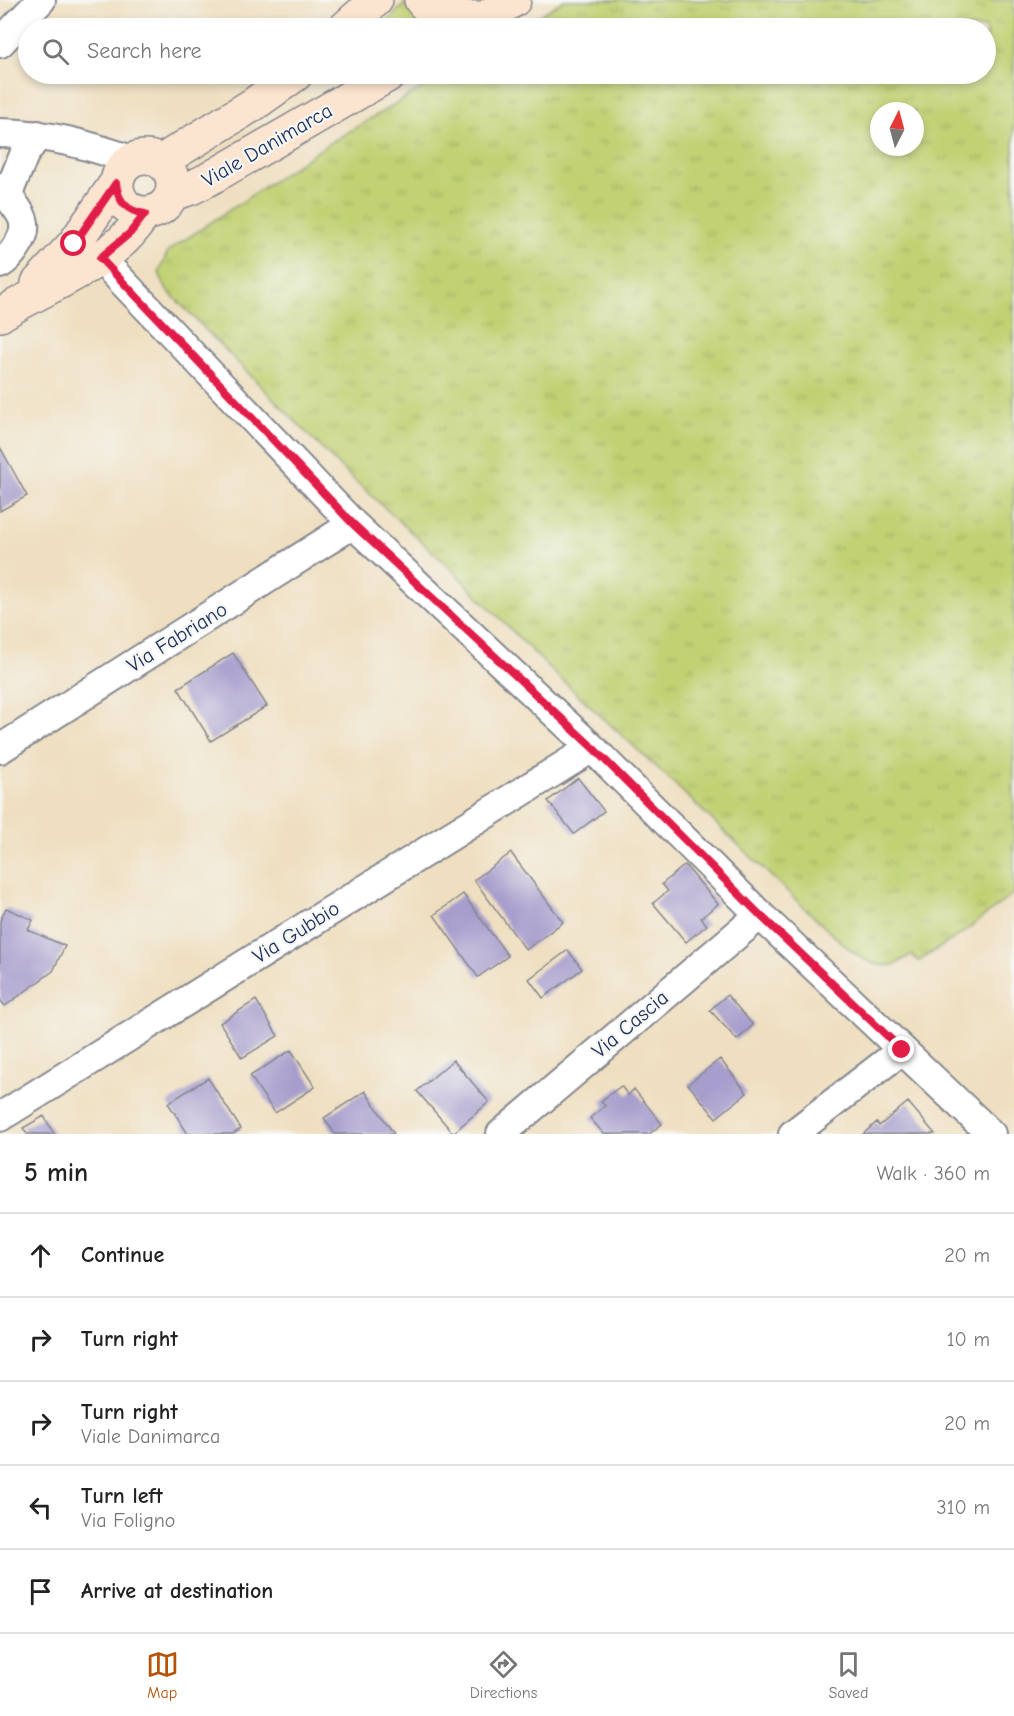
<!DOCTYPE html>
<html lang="en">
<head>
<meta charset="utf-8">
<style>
	:root { --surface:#fff; --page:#f2f2f2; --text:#222; --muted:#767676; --line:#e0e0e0; --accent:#b45309 }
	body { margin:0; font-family:"Comic Neue",sans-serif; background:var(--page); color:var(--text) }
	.compass { position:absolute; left:870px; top:102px; width:54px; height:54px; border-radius:50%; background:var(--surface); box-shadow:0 3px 9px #0003; rotate:6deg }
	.stop { position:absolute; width:18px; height:18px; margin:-14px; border:4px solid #e11d48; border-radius:50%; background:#fff }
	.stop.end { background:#e11d48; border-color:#fff; box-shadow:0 2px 6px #0008 }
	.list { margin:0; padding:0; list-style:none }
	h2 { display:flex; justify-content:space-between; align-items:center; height:78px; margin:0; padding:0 24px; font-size:26px }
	h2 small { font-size:20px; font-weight:400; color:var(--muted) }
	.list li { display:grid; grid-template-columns:39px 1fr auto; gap:18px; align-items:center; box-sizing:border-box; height:84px; padding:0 24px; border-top:2px solid var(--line) }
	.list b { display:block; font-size:22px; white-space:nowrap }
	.list p { margin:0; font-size:20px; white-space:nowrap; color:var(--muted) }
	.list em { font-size:20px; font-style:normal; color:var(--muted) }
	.icon { flex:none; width:33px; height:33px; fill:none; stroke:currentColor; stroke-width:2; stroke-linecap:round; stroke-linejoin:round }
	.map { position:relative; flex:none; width:1014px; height:1134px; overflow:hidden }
	.search { position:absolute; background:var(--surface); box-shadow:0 3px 9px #0003; left:18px; right:18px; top:18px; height:66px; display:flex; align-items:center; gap:15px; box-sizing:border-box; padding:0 21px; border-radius:33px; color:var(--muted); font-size:22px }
	.sheet { height:498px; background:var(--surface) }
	nav { display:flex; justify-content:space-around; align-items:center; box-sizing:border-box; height:84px; border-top:2px solid var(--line); background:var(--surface); font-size:16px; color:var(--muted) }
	nav a { display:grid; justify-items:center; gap:3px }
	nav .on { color:var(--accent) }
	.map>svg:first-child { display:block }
	.grass { fill:url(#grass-tufts); stroke:#6e8068; stroke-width:1.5; fill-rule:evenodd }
	.building { fill:#a79ecd }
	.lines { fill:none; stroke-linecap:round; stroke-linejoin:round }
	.street-casing { stroke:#85878f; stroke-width:32 }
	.secondary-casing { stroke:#85878f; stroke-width:36 }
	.street { stroke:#fff; stroke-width:28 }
	.secondary { stroke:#fce5d0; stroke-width:33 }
	.route { stroke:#e11d48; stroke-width:8 }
	.labels { text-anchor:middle; stroke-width:4.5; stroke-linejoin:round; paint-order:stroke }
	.street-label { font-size:21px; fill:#1b2f5e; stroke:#f6f6f2 }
</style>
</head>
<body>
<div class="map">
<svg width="1014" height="1134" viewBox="0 0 1014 1134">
	<defs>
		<pattern id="grass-tufts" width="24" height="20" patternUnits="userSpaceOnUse" patternTransform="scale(1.5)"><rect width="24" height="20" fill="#c1d173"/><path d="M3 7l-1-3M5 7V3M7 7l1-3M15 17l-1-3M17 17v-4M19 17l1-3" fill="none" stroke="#a5b466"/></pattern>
	</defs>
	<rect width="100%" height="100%" fill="#f6f6f2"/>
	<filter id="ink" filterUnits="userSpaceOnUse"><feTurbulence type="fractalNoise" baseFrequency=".0167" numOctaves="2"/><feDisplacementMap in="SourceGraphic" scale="12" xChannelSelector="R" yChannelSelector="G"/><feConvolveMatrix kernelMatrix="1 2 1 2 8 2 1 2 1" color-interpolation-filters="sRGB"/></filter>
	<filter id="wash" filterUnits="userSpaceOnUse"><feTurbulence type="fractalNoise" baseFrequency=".008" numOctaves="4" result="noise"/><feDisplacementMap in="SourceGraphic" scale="24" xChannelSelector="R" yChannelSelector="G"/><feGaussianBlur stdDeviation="1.35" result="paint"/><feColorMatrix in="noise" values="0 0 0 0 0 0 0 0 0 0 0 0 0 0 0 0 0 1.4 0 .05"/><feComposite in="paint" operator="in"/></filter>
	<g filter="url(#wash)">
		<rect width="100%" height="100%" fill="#efdfc0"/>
		<!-- grass -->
		<path class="grass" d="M408,0L434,28H381Z
			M564,0H1014V893L964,932L919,961L911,955C905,958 899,963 893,965C869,969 851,951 834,936L665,775L553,672L446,564L339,466L166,289L159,272L168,251L330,143L445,74H986V28H519ZM879,111H915V147H879Z"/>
		<g id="blocks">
			<!-- building -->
			<path class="building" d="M0,447L27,496L0,511Z
				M233,653L267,706L211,741L178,688Z
				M578,778L604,811L574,834L548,801Z
				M511,853L563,922L526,950L474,880Z
				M685,865L718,904L701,918L707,925L686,942L653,903L668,891L662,884Z
				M463,894L508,956L478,977L434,915Z
				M6,908L33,920L28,930L65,946L53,971L5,1006L0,1000V921Z
				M568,950L582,969L543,998L529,979Z
				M727,995L753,1025L737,1040L710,1010Z
				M256,1000L278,1036L242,1058L220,1023Z
				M291,1050L315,1087L275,1113L250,1076Z
				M720,1059L747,1093L716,1118L688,1084Z
				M453,1060L489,1102L453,1133L417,1091Z
				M208,1078L241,1129L233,1134H188L168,1103Z
				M621,1086L628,1095L634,1089L662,1124L649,1134H604L590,1118L605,1106L601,1101Z
				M365,1091L394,1134H335L324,1118Z
				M908,1102L935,1134H863L877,1122L879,1126Z
				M44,1116L54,1134H27L23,1128Z"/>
		</g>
	</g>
	<g filter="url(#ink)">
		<use href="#blocks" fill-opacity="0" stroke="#85878f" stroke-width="1.5"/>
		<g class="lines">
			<!-- street casing -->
			<g class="street-casing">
				<path id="street" d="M0,43L41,0
					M0,133C49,134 86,144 131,160
					M0,187C16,208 35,221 17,246C12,254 8,259 0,264
					M7,196L24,155L38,135
					M100,258L353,524L592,748L760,915L991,1134
					M0,749L353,524
					M0,1117L592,748
					M501,1134L760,915
					M793,1134L902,1050"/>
			</g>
			<!-- secondary casing -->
			<g class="secondary-casing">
				<path id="secondary" d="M421,0C436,20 463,18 485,18
					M345,28L376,0
					M468,28L514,0
					M117 185a28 28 0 1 1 56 0a28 28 0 1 1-56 0Z
					M160,162L254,104L296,74
					M172,194L191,188L207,180L390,74
					M38,283L74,244L116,183
					M0,315C42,288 96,270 130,233C135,227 140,220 145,214"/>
			</g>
			<!-- street -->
			<use href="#street" class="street"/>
			<!-- secondary -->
			<use href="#secondary" class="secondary"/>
		</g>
	</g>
	<g class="lines" filter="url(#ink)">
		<!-- route -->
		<path class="route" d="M74,244L116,183C118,202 127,211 145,214L130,233L100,258L353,524L592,747L760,915L902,1050"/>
	</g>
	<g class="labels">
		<!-- street labels -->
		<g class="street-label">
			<text transform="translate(267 145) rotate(-30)" y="7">Viale Danimarca</text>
			<text transform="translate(177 637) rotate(-32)" y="7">Via Fabriano</text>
			<text transform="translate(296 932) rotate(-32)" y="7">Via Gubbio</text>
			<text transform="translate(630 1024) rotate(-40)" y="7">Via Cascia</text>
		</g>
	</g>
</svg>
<svg class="compass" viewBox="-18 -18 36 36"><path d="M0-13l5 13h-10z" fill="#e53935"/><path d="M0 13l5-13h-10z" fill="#767676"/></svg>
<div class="stop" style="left:74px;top:244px"></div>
<div class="stop end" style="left:902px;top:1050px"></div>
<div class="search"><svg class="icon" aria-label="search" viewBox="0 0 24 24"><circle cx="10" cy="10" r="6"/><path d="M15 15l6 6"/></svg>Search here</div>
</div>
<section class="sheet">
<h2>5 min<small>Walk · 360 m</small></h2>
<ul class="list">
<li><svg class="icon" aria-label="ahead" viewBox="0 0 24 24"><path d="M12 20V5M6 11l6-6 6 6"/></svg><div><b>Continue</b></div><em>20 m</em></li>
<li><svg class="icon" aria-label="right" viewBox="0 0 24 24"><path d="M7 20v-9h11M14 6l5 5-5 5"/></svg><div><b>Turn right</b></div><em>10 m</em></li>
<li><svg class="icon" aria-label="right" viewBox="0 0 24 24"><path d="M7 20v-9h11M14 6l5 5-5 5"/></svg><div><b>Turn right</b><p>Viale Danimarca</p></div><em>20 m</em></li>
<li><svg class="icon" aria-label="left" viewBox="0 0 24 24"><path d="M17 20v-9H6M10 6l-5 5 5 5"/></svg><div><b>Turn left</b><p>Via Foligno</p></div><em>310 m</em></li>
<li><svg class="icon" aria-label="arrive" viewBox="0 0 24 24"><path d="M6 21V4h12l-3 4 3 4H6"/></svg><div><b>Arrive at destination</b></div></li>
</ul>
</section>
<nav>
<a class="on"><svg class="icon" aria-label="map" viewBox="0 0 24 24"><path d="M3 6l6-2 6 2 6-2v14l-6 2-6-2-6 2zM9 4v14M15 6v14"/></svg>Map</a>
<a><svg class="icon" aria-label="directions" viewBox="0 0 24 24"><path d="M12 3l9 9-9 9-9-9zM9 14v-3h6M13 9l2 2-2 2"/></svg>Directions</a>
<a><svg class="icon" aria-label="saved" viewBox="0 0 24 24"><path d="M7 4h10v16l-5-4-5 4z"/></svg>Saved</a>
</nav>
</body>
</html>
